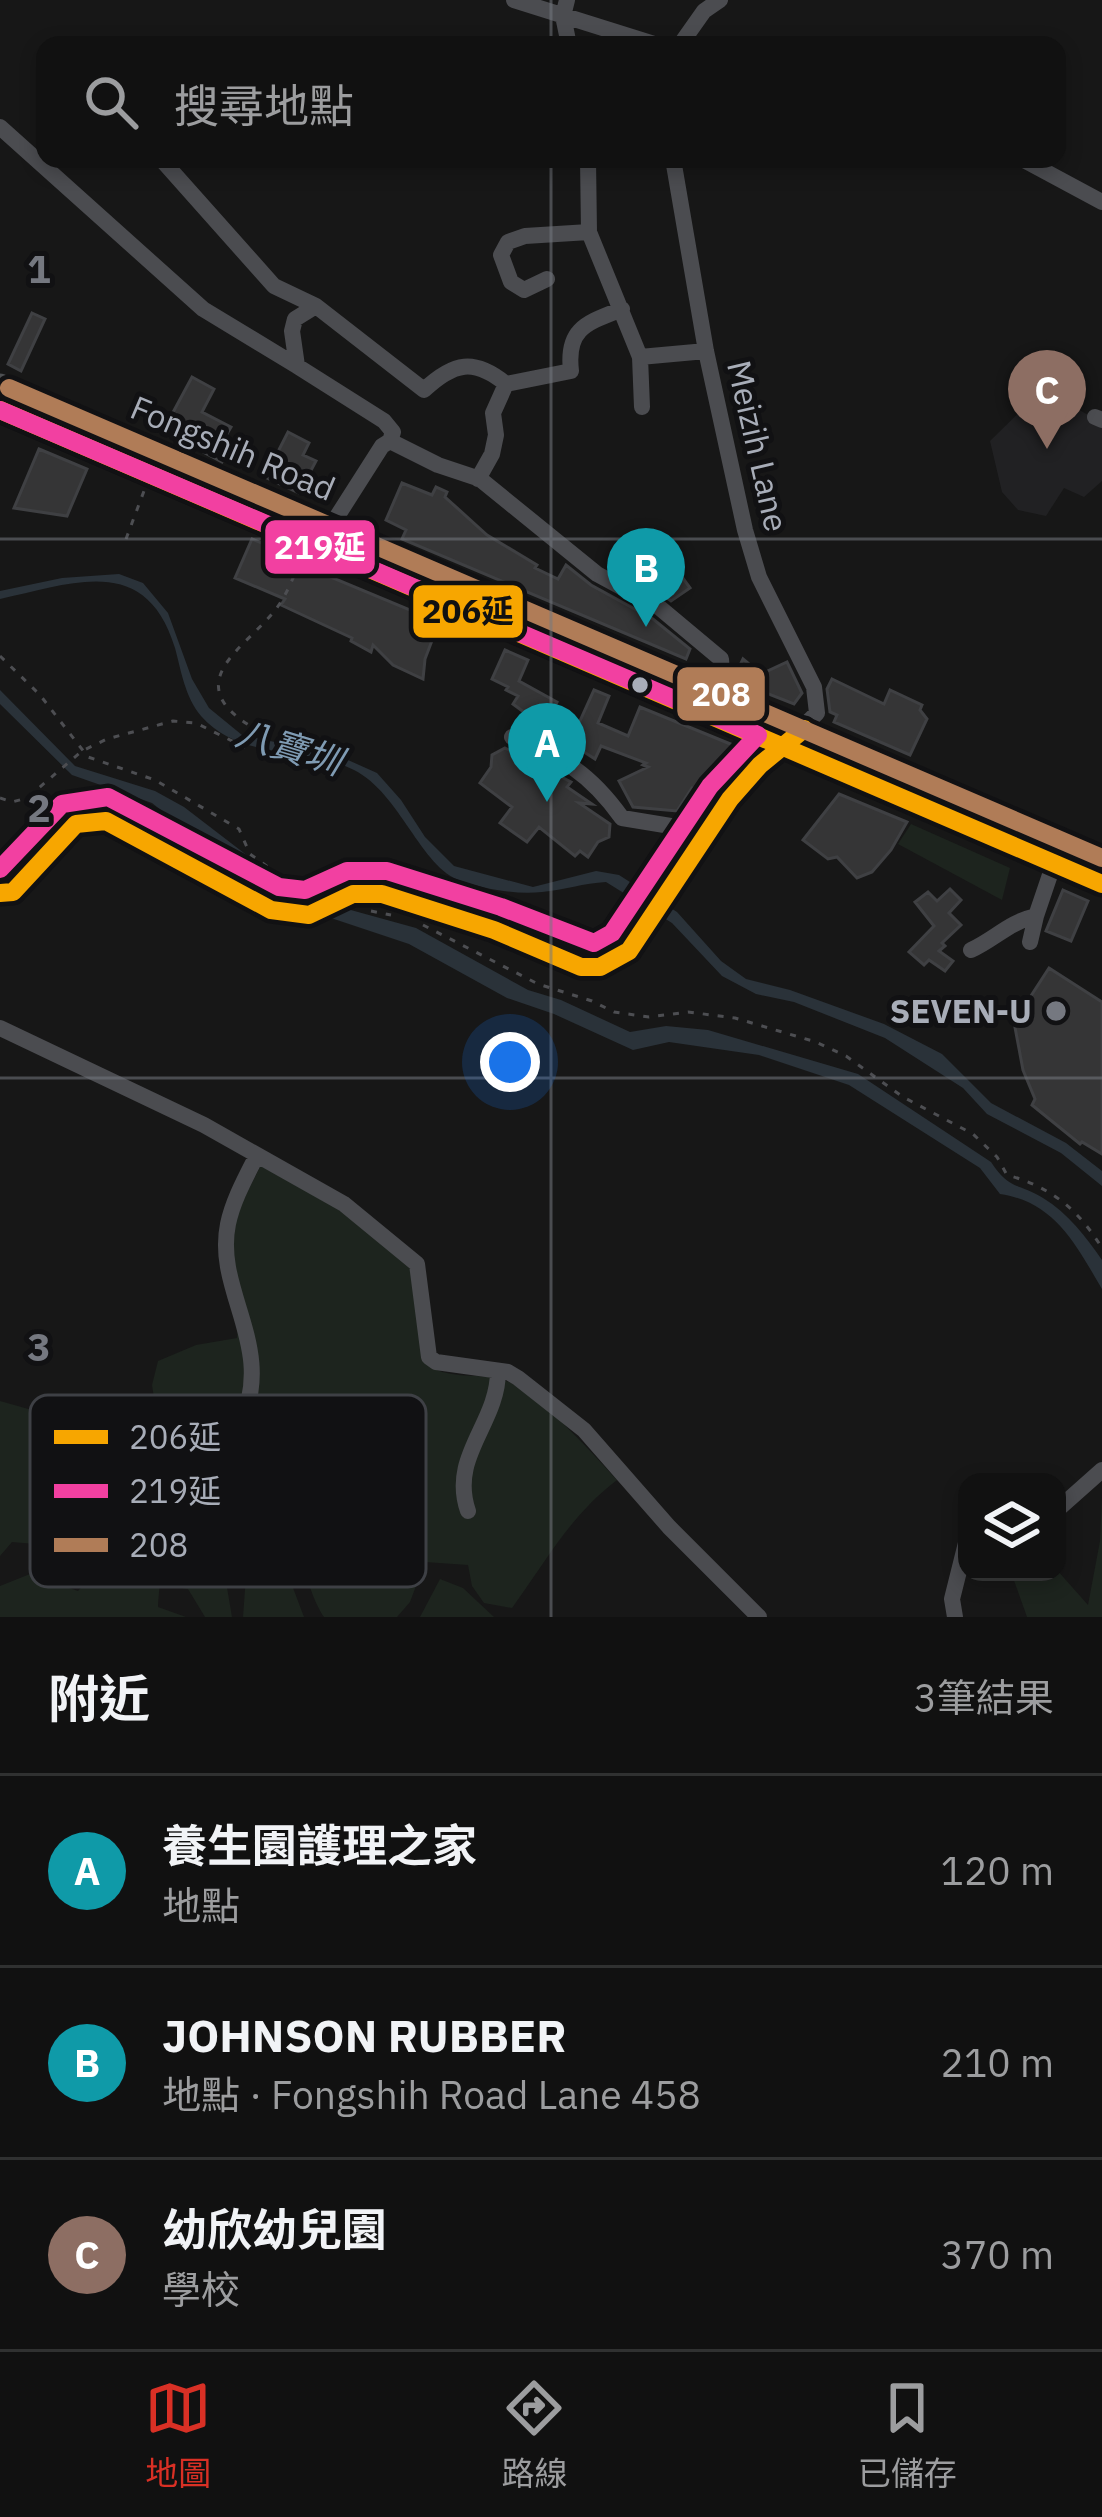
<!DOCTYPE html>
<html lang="zh-TW">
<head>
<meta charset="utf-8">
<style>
	:root { --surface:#111; --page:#1a1a1a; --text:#f1f3f6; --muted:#9c9d9f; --line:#303131; --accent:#d93025 }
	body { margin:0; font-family:"IBM Plex Sans","Noto Sans TC",sans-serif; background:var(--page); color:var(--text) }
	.controls { position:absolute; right:36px; bottom:36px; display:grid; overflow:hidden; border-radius:24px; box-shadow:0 6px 18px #0003 }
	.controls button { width:108px; height:108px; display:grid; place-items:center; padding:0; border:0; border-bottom:3px solid var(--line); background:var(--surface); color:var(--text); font:60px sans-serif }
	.you { position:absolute; left:510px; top:1062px; width:42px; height:42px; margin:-30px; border:9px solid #fff; border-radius:50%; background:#1a73e8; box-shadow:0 0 0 18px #1a73e833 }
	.badge { display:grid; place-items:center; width:78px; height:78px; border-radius:50%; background:var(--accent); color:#fff; font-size:39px; font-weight:700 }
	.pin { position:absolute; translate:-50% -99px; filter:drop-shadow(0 3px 6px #0008) }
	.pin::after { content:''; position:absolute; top:63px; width:42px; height:36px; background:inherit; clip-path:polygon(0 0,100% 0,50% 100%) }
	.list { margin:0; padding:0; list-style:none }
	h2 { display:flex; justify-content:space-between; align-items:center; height:156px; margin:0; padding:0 48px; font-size:51px }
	h2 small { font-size:39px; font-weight:400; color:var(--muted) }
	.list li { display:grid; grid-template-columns:78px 1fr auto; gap:36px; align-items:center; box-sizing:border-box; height:192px; padding:0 48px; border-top:3px solid var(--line) }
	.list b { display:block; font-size:45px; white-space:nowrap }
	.list p { margin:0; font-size:39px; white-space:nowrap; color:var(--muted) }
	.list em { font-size:39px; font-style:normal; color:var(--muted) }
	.icon { flex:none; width:66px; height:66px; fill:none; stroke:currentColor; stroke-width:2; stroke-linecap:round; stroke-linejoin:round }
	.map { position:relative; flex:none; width:1102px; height:1617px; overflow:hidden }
	.search { position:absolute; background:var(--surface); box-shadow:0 6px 18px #0003; left:36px; right:36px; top:36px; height:132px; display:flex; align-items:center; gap:30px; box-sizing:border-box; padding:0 42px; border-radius:24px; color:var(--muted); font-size:45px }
	.sheet { height:732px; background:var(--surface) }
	nav { display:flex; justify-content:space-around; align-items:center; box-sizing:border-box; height:168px; border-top:3px solid var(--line); background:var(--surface); font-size:33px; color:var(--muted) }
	nav a { display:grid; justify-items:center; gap:6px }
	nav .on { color:var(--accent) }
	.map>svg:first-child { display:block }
	.built { fill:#212123 }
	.green { fill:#1d241e }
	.water { fill:#2a3239 }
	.building { fill:#353536; stroke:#3f4043; stroke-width:3 }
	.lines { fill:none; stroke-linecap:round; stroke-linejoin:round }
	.path { stroke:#4d4e52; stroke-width:3; stroke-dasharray:6 9; stroke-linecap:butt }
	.minor { stroke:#4b4c50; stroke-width:16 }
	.major { stroke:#4d4f52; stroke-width:21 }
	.bus-1-casing { stroke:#111113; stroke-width:27 }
	.bus-2-casing { stroke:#111113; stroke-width:27 }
	.bus-3-casing { stroke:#111113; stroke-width:27 }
	.bus-1 { stroke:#f7a600; stroke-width:18 }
	.bus-2 { stroke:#f240a1; stroke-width:18 }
	.bus-3 { stroke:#b07c57; stroke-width:18 }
	.grid { fill:none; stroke:#757880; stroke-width:3; stroke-opacity:0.55 }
	.bus-dot { fill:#a8adb8; stroke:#111113; stroke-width:4.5 }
	.poi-dot { fill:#757880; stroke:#111113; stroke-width:4.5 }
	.labels { text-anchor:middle; stroke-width:10; stroke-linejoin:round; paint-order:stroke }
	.street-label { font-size:33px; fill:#a8adb8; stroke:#111113 }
	.poi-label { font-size:33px; font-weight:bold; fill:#a8adb8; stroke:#111113; text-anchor:end }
	.water-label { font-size:36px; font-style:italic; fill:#7f9bb3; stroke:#111113 }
	.key { fill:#111113; stroke:#3e4045; stroke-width:3 }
	.key-label { font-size:33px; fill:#a8adb8 }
	.grid-label { font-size:39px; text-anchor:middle; font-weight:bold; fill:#757880; stroke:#111113; stroke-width:10; stroke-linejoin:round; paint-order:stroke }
	.line-badge { stroke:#111113; stroke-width:4.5 }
	.badge-label { font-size:33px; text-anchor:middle; font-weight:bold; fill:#fff }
	.pale-badge-label { font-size:33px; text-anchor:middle; font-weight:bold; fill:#111 }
</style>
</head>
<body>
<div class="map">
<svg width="1102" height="1617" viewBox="0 0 1102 1617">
	<rect width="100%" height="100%" fill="#171717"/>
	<!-- built -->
	<path class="built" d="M1043,389L1102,423V481L1084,497L1064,488L1046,516L1018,510L1002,492L990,441Z"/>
	<!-- green -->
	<path class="green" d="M911,824L1010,868L1002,900L898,844Z
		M261,1165L339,1210L410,1266L423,1361C447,1384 485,1369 513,1384C545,1400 592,1453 617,1480C569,1517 547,1560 512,1608L484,1603L472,1586L468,1565L425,1562L410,1602L397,1617H324C300,1580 309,1534 248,1534L223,1564L232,1617H205L188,1589L164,1585L165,1541L145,1491L131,1482C102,1503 114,1542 95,1569L73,1563L47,1545L12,1542L0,1556V1401L39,1412L81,1447L108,1463L161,1443L152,1385L158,1361L196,1345L237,1338C240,1313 228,1297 226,1273C224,1234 244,1199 261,1165Z
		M1102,1497V1617H1027L1011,1572L1057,1570L1088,1605L1100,1541Z
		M138,1520C171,1535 159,1577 158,1607L186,1617H0V1586L30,1574L78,1591L117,1548L122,1528Z
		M281,1556L304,1617H243L247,1562Z
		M440,1579L463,1588L494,1617H420Z"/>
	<!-- water -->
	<path class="water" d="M119,574L143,583L168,613L192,679L209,708L242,735L339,756L377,773L401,800L425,837L454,866L533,887L596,871L619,875L677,912L721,961L746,979L790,990L884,1024L942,1054L991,1103L1066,1143L1102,1171V1186L1061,1153L987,1114L963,1088L885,1038L794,1002L756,994L722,976L672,923L606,882C584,883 564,890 542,892C516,895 485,889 461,881C421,868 400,793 354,770C310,747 240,761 201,716C185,697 181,670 175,648C146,553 74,583 0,599V591L62,578Z
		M0,690L75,766L155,791L184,807L300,896L416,928L528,990L561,1000L630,1032L666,1026L708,1030L858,1074L991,1162C1009,1190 1018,1183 1043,1198C1068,1213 1086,1237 1102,1260V1289C1076,1245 1055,1202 1000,1194L980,1168L849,1085L759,1055L669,1042L633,1050L554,1014L507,998L409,944L298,907L262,890L152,803L72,775L0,704Z"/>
	<!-- building -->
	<path class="building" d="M32,313L45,319L21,371L8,364Z
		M192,377L214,389L202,412L231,427L221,444L229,448L222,462L163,431Z
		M288,432L309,443L303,455L316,461L299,493L265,477Z
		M39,449L87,469L67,516L14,508Z
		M402,483L432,495L436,487L447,492L445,497L487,535L537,565L535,568L558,579L566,565L591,585L653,619L690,649L686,659L402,539L406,530L386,520Z
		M252,539L294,556L292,561L439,622L425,659L423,679L393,665L373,645L371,652L351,641L352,638L281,605L285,599L235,578Z
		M669,559L690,588L671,601L660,593L647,575Z
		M505,650L528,660L519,681L557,702L544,727L513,704L518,696L506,690L508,687L492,679Z
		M743,659L761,674L787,662L802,693L794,704L733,680Z
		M832,679L884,704L890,690L922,705L920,710L927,719L910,755L834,722L837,715L830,712L827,689Z
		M594,690L609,696L598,723L628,736L640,707L750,752L719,793L692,788L677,811L633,807L619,781L648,767L643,765L646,763L601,746L595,759L570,743Z
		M505,748L571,782L567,787L592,804L579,803L610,824L609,837L598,842L588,857L580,851L575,856L539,827L527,842L500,823L512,807L480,783L491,767L492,755Z
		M839,794L907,822L891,850L872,872L857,878L837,857L828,859L803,840Z
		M950,889L961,900L949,913L961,925L942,943L945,946L939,951L953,961L945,971L929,960L924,965L909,952L934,926L915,902L928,892L937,901Z
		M1063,890L1088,901L1071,941L1046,931Z
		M1049,968L1102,1002V1154L1082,1142L1080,1144L1032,1105L1035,1099L1023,1070L1014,1022Z"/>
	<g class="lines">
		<!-- path -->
		<path class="path" d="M126,539L144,491
			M0,656L40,695L88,757L155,780L239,829L250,854L290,883L316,893
			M0,798L12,802L27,798L82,751L107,739L173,721L196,723L244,747L252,727C177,682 247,647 276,609C288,593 294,575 302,557
			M371,911L391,915
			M423,925L538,984L592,1001L614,1012L649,1017L688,1012L735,1018L816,1042L846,1056L903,1097L973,1134L997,1157L1007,1175C1051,1187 1078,1209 1102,1248"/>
		<!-- minor -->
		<path class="minor" d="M514,0L657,45
			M567,0L563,16L569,45
			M680,45L704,11L720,0
			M0,127L203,309L297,366
			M161,159L274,286L316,306L424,390C454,362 474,358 506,384
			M588,159L589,232L640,357
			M1022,159L1102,202
			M547,279L524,290L511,282L501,255L508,242L525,236L589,232
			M316,306L295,319L292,331L297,366L384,421L393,432L390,441
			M642,407L640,357L706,351
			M1095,417L1102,420
			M478,479L492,454L496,435L493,413L506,384L571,371C566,328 587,323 622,309
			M331,526L382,446L390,441L438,465L480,479L597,574L660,608L721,659L722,672L715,691
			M512,737C563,758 589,772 622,818L707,832
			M0,893L13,892L76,824L106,821L271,910L309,915L353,894H382L494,930L581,967L615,962L629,951L730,799L817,713L814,687L759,577L745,530L706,351L673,159
			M1030,942L1036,916
			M971,950C995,939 1009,922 1036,916L1054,863
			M0,1028L204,1125L344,1204L417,1264L429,1357L436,1362L508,1372L518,1378L584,1430L669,1527L759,1617
			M129,1470L240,1425C277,1347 214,1292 228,1224C233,1200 246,1177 257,1155
			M1057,1510L1102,1470
			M468,1511C449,1456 498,1424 498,1371
			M955,1617L952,1599L967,1539"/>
		<!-- major -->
		<path class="major" d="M0,384L1102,857
			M0,410L1102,884"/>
		<!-- bus-1 casing -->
		<g class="bus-1-casing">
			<path id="bus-1" d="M0,410L1102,884
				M0,893L13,892L76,824L106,821L271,910L309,915L353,894H382L494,930L581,967H600L629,951L730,799L760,765L804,729"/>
		</g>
		<!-- bus-2 casing -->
		<g class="bus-2-casing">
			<path id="bus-2" d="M0,410L758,735L710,786L612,933L594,943L501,907L387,871H347L305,890L279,887L108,797L62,804L0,869"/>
		</g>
		<!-- bus-3 casing -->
		<g class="bus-3-casing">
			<path id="bus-3" d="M9,388L1102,858"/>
		</g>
		<!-- bus-1 -->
		<use href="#bus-1" class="bus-1"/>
		<!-- bus-2 -->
		<use href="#bus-2" class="bus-2"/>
		<!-- bus-3 -->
		<use href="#bus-3" class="bus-3"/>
	</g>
	<!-- grid -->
	<path class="grid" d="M551,0V45M551,159V1617M0,539H1102M0,1078H1102"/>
	<!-- markers -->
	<circle class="bus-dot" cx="640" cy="685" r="10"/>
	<circle class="poi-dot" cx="1056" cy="1011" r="12"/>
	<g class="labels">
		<!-- street labels -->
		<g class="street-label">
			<text transform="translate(758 446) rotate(77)" y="12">Meizih Lane</text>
			<text transform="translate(233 448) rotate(23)" y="12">Fongshih Road</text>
		</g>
		<!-- poi labels -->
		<g class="poi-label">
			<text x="1032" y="1023">SEVEN-U</text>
		</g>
		<!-- water labels -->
		<g class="water-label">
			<text transform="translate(289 747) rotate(17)" y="13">八寶圳</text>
		</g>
	</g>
	<!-- legend -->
	<rect x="30" y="1395" width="396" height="192" rx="18" class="key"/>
	<rect x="54" y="1430" width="54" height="14" fill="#f7a600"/>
	<rect x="54" y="1484" width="54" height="14" fill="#f240a1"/>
	<rect x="54" y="1538" width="54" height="14" fill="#b07c57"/>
	<g class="key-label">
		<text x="129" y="1449">206延</text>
		<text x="129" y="1503">219延</text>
		<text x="129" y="1557">208</text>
	</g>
	<g class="grid-label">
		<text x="39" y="283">1</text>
		<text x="39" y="822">2</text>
		<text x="39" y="1361">3</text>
	</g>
	<g class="line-badge">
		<rect x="263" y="518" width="114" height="58" rx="12" fill="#f240a1"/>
		<rect x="411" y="583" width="114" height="57" rx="12" fill="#f7a600"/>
		<rect x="675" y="665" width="92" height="58" rx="12" fill="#b07c57"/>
	</g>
	<g class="badge-label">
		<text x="320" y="559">219延</text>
		<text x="721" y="706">208</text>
	</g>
	<g class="pale-badge-label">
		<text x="468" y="623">206延</text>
	</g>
</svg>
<div class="controls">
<button><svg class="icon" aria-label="layers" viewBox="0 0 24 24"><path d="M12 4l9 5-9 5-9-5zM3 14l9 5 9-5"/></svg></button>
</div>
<div class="you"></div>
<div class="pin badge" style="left:547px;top:802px;background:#0f9aa8">A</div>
<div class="pin badge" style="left:646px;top:627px;background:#0f9aa8">B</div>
<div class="pin badge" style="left:1047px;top:449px;background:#8d6e63">C</div>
<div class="search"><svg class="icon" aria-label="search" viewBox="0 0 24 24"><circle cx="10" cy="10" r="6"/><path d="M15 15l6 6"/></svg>搜尋地點</div>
</div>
<section class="sheet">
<h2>附近<small>3筆結果</small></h2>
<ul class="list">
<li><span class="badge" style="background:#0f9aa8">A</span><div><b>養生園護理之家</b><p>地點</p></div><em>120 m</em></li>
<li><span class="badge" style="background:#0f9aa8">B</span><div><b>JOHNSON RUBBER</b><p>地點 · Fongshih Road Lane 458</p></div><em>210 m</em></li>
<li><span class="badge" style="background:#8d6e63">C</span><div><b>幼欣幼兒園</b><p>學校</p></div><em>370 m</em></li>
</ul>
</section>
<nav>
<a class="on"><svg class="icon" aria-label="map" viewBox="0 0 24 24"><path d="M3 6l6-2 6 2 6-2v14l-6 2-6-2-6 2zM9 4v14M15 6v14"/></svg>地圖</a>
<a><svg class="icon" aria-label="directions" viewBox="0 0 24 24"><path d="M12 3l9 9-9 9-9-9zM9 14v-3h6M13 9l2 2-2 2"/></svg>路線</a>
<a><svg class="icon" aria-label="saved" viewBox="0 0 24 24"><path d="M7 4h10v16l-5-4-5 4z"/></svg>已儲存</a>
</nav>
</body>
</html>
